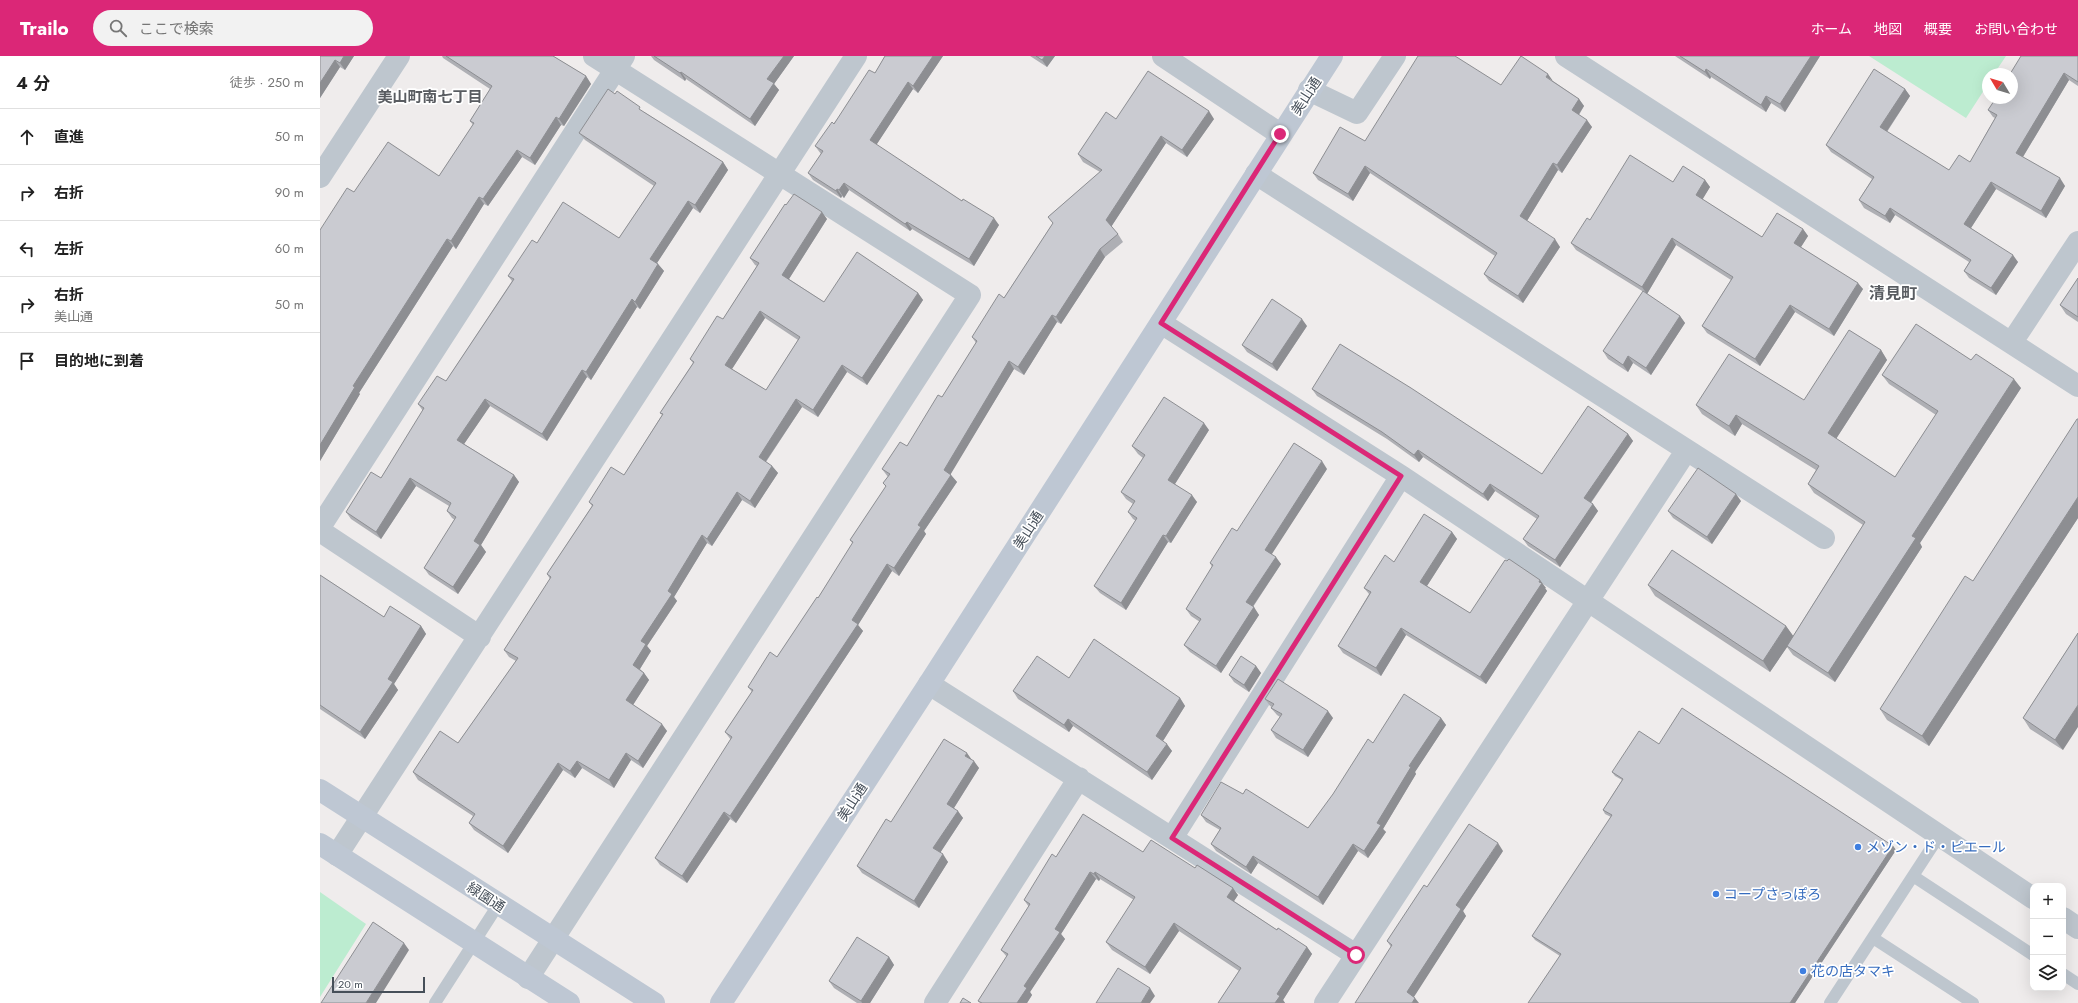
<!DOCTYPE html>
<html lang="ja">
<head>
<meta charset="utf-8">
<style>
	:root { --surface:#fff; --page:#f2f2f2; --text:#222; --muted:#767676; --line:#e0e0e0; --accent:#db2777 }
	body { margin:0; font-family:Jost,"Noto Sans JP",sans-serif; background:var(--page); color:var(--text) }
	.controls { position:absolute; right:12px; bottom:12px; display:grid; overflow:hidden; border-radius:8px; box-shadow:0 4px 16px #0002 }
	.controls button { width:36px; height:36px; display:grid; place-items:center; padding:0; border:0; border-bottom:1px solid var(--line); background:var(--surface); color:var(--text); font:20px sans-serif }
	.compass { position:absolute; left:1662px; top:12px; width:36px; height:36px; border-radius:50%; background:var(--surface); box-shadow:0 4px 16px #0002; rotate:308deg }
	.scale { position:absolute; left:12px; bottom:10px; width:93px; box-sizing:border-box; padding-left:4px; border:2px solid #464f59; border-top:0; font-size:11px; line-height:14px; white-space:nowrap; color:#464f59; -webkit-text-stroke:3px #fff; paint-order:stroke }
	.stop { position:absolute; width:12px; height:12px; margin:-9px; border:3px solid #db2777; border-radius:50%; background:#fff }
	.stop.end { background:#db2777; border-color:#fff; box-shadow:0 1px 4px #0008 }
	.list { margin:0; padding:0; list-style:none }
	h2 { display:flex; justify-content:space-between; align-items:center; height:52px; margin:0; padding:0 16px; font-size:17px }
	h2 small { font-size:13px; font-weight:400; color:var(--muted) }
	.list li { display:grid; grid-template-columns:26px 1fr auto; gap:12px; align-items:center; box-sizing:border-box; height:56px; padding:0 16px; border-top:1px solid var(--line) }
	.list b { display:block; font-size:15px; white-space:nowrap }
	.list p { margin:0; font-size:13px; white-space:nowrap; color:var(--muted) }
	.list em { font-size:13px; font-style:normal; color:var(--muted) }
	.icon { flex:none; width:22px; height:22px; fill:none; stroke:currentColor; stroke-width:2; stroke-linecap:round; stroke-linejoin:round }
	.map { position:relative; flex:none; width:1758px; height:947px; overflow:hidden }
	header { display:flex; align-items:center; gap:24px; box-sizing:border-box; height:56px; padding:0 20px; background:var(--accent); color:#fff }
	header strong { font-size:19px }
	nav { display:flex; gap:22px; margin-inline-start:auto; font-size:14px }
	.search { width:280px; height:36px; background:var(--page); display:flex; align-items:center; gap:10px; box-sizing:border-box; padding:0 14px; border-radius:22px; color:var(--muted); font-size:15px }
	main { display:flex }
	aside { flex:1; background:var(--surface) }
	.map>svg:first-child { display:block }
	.green { fill:#bcecd0 }
	.lines { fill:none; stroke-linecap:round; stroke-linejoin:round }
	.lane { stroke:#bec6ce; stroke-width:12 }
	.street { stroke:#bec6ce; stroke-width:22 }
	.secondary { stroke:#bec7d3; stroke-width:22 }
	.wall { fill:#aeafb4; fill-rule:evenodd }
	.shaded-wall { fill:#8d8e92 }
	.building { fill:#cacbd1; stroke:#8d8e92; fill-rule:evenodd }
	.route { stroke:#db2777; stroke-width:5 }
	.shop-dot { fill:#3f7fe0; stroke:#fff; stroke-width:1.5 }
	.labels { text-anchor:middle; stroke-width:3.5; stroke-linejoin:round; paint-order:stroke }
	.street-label { font-size:14px; fill:#464f59; stroke:#fff }
	.shop-label { font-size:14px; fill:#366cbe; stroke:#fff; text-anchor:start }
	.neighbourhood-label { font-size:15px; font-weight:bold; fill:#595c61; stroke:#fff }
	.quarter-label { font-size:16px; font-weight:bold; fill:#595c61; stroke:#fff }
</style>
</head>
<body>
<header>
<strong>Trailo</strong>
<div class="search"><svg class="icon" aria-label="search" viewBox="0 0 24 24"><circle cx="10" cy="10" r="6"/><path d="M15 15l6 6"/></svg>ここで検索</div>
<nav><a>ホーム</a><a>地図</a><a>概要</a><a>お問い合わせ</a></nav>
</header>
<main>
<aside>
<h2>4 分<small>徒歩 · 250 m</small></h2>
<ul class="list">
<li><svg class="icon" aria-label="ahead" viewBox="0 0 24 24"><path d="M12 20V5M6 11l6-6 6 6"/></svg><div><b>直進</b></div><em>50 m</em></li>
<li><svg class="icon" aria-label="right" viewBox="0 0 24 24"><path d="M7 20v-9h11M14 6l5 5-5 5"/></svg><div><b>右折</b></div><em>90 m</em></li>
<li><svg class="icon" aria-label="left" viewBox="0 0 24 24"><path d="M17 20v-9H6M10 6l-5 5 5 5"/></svg><div><b>左折</b></div><em>60 m</em></li>
<li><svg class="icon" aria-label="right" viewBox="0 0 24 24"><path d="M7 20v-9h11M14 6l5 5-5 5"/></svg><div><b>右折</b><p>美山通</p></div><em>50 m</em></li>
<li><svg class="icon" aria-label="arrive" viewBox="0 0 24 24"><path d="M6 21V4h12l-3 4 3 4H6"/></svg><div><b>目的地に到着</b></div></li>
</ul>
</aside>
<div class="map">
<svg width="1758" height="947" viewBox="0 0 1758 947">
	<rect width="100%" height="100%" fill="#efecec"/>
	<!-- green -->
	<path class="green" d="M1549,0H1686L1674,18H1668V28L1646,62Z
		M0,836L46,868L0,941Z"/>
	<g class="lines">
		<!-- lane -->
		<path class="lane" d="M1593,820L1713,899
			M1553,882L1653,947
			M1743,918L1758,928
			M115,947L178,849
			M1510,947L1619,780"/>
		<!-- street -->
		<path class="street" d="M843,0L960,78
			M1246,0L1758,330
			M989,34L1037,57L1075,0
			M936,118L1504,482
			M0,121L79,0
			M841,267L1081,420L1713,842
			M1692,286L1758,186
			M0,471L304,0
			M0,475L160,581
			M609,628L1036,899
			M852,782L1081,420
			M17,799L536,0
			M1743,862L1758,872
			M208,922L650,239L274,0
			M615,947L759,722
			M1005,947L1366,395"/>
		<!-- secondary -->
		<path class="secondary" d="M0,734L334,947
			M0,788L249,947
			M401,947L609,628L1012,0"/>
	</g>
	<!-- wall -->
	<path class="wall" d="M0,0H34L25,14L20,11L0,42Z
		M122,0H233L266,20L271,28L244,70L241,69L215,109L202,101L168,150L164,148L136,193L133,190L39,337L40,338L0,405V174L34,136L119,120L153,69L150,65L170,33L123,2Z
		M331,0H474L454,28L459,34L435,70L366,23L365,25L334,4Z
		M565,0H623L598,37L593,33L556,89L679,169L654,210L592,173L590,175L529,134L524,142L522,140L521,142L493,124L488,117L501,98L495,90L555,17Z
		M710,0H735L727,11Z
		M1355,0H1500L1465,56L1451,47L1446,56L1391,21L1390,23Z
		M1758,0V30L1749,24L1703,101L1745,130L1726,162L1676,133L1651,172L1698,206L1676,239L1649,222L1644,215L1649,206L1575,159L1570,167L1544,152L1539,144L1552,123L1511,96L1506,89L1585,33L1590,40L1567,76L1629,114L1650,106L1675,62L1673,61L1668,54Z
		M1233,25L1259,43L1264,50L1259,59L1272,71L1242,117L1238,114L1207,165L1240,191L1203,247L1169,225L1164,218L1175,200L1050,117L1033,145L998,124L993,117L1045,85L1181,29Z
		M324,56L403,106L408,114L380,157L373,152L337,207L344,215L320,253L317,251L271,324L267,321L227,385L170,350L144,388L194,419L199,426L161,489L166,496L138,538L109,519L104,512L135,464L132,462L127,455L129,450L96,430L61,483L31,463L26,456L61,422L103,355L98,348L126,325L192,225L188,220L217,187L299,182L334,130L265,84L259,77Z
		M796,63H894L867,101L846,87L791,171L798,178L803,186L785,201L741,268L737,266L704,319L694,313L630,418L637,426L604,475L606,478L579,520L572,515L538,569L543,575L416,767L410,763L367,827L340,809L335,802L411,684L405,676L432,636L428,631L457,601L498,542L533,488L530,484L566,431L563,427L568,421L562,413L587,390L622,341L656,287L652,281L684,242L733,167L728,161L780,116L763,106L758,98Z
		M1385,124L1390,131L1382,143L1442,181L1483,173L1488,180L1481,191L1543,233L1514,280L1475,256L1440,310L1387,277L1382,270L1411,224L1356,189L1327,238L1256,194L1251,187L1270,164L1353,126Z
		M466,149L507,163L469,223L504,246L598,237L603,244L547,329L527,316L498,361L482,351L446,406L452,410L458,417L435,452L422,444L392,490L387,487L354,541L357,545L327,590L331,595L320,613L324,617L329,624L313,649L347,675L323,712L311,704L294,732L262,712L255,722L243,714L188,797L154,774L149,767L153,760L98,724L93,716L138,687L196,605L189,601L184,594L230,523L227,518L272,450L269,446L304,419L342,359L340,357L373,307L370,303L403,263L437,210L435,209L430,202ZM445,262L478,284L446,334L412,313Z
		M1758,222V266L1746,258L1740,249Z
		M1360,260L1365,267L1331,319L1313,307L1308,316L1288,303L1283,295Z
		M987,270L957,315L927,296L922,289Z
		M1561,294L1567,304L1516,383L1575,421L1616,359L1569,328L1562,319L1651,304L1701,332L1600,487L1602,491L1515,626L1473,599L1467,591L1450,616L1335,540L1328,529L1466,570L1473,580L1543,469L1494,437L1488,428L1496,414L1422,368L1415,380L1382,358L1376,349L1484,344Z
		M992,333L1222,418L1308,378L1313,385L1271,447L1273,448L1278,455L1240,511L1208,490L1203,483L1217,463L1175,435L1168,445L1103,401L1099,406L1067,383L997,340Z
		M1758,363V462L1609,690L1567,664L1560,653L1653,525Z
		M889,374L855,428L877,446L851,487L848,486L806,554L780,537L774,530L816,465L813,463L808,456L813,448L806,443L801,436L823,402L818,398L812,390Z
		M1007,413L951,498L961,508L933,551L939,559L901,617L870,596L864,589L880,566L871,560L866,553L892,511L890,507L917,475Z
		M1421,445L1392,488L1353,462L1348,455Z
		M1132,476L1137,483L1107,530L1150,557L1226,532H1225L1227,535L1166,628L1086,579L1061,620L1023,597L1018,590L1049,538L1044,532L1074,506Z
		M0,519L64,561L101,570L106,578L74,628L78,634L45,683L0,653Z
		M1758,577L1743,694L1710,673L1703,662Z
		M936,610L941,617L929,636L914,626L909,619Z
		M749,622L860,642L865,650L843,685L852,695L832,724L753,670L749,676L698,643L693,635Z
		M945,643L1013,662L988,701L956,682L951,674L960,661L957,659L951,652L952,651L950,650Z
		M1121,662L1126,669L1095,716L1096,718L1063,773L1066,776L1048,802L1038,795L1003,849L938,807L931,818L896,795L891,788L900,774L886,766L881,759L923,738L988,772L1053,687Z
		M1339,688L1573,790L1576,794L1475,947H1208L1240,900L1215,884L1212,880L1291,761L1285,758L1283,754L1302,724L1295,720L1292,716Z
		M651,704L659,712L634,752L643,762L620,797L628,806L599,852L542,817L537,810L571,766Z
		M1183,795L1143,855L1146,860L1093,941L1035,947L1071,891L1067,885L1107,831Z
		M823,796L918,839L914,845L957,874L987,891L992,898L963,944L965,947H898L919,915L859,875L830,918L792,894L786,886L814,844L780,823L779,825L776,823L741,878L745,883L710,936L712,939L707,947H660L658,945L687,901L681,894L709,851L704,844L736,801Z
		M569,901L574,909L550,947H537L514,932L509,925Z"/>
	<!-- shaded-wall -->
	<path class="shaded-wall" d="M24,0H34L25,14L20,7Z
		M464,0H474L454,28L459,34L435,70L430,63L447,23Z
		M613,0H623L598,37L593,30Z
		M725,0H735L727,11L722,4Z
		M1491,0H1500L1465,56L1460,48Z
		M15,4L20,11L0,42V27Z
		M1386,13L1391,21L1390,23L1385,16Z
		M361,16L366,23L365,25L360,17Z
		M1744,17L1749,24L1701,104L1696,97Z
		M1228,18L1233,25L1226,21Z
		M266,20L271,28L244,70L239,63Z
		M588,26L593,33L555,91L550,84Z
		M1585,33L1590,40L1565,78L1560,71Z
		M1446,40L1451,47L1446,56L1441,49Z
		M1259,43L1264,50L1257,61L1252,54Z
		M889,55L894,63L867,101L862,94Z
		M236,61L241,69L215,109L210,102Z
		M1267,64L1272,71L1242,117L1237,109Z
		M841,80L846,87L791,171L786,164Z
		M197,94L202,101L168,150L163,143Z
		M403,106L408,114L380,157L375,149Z
		M1233,107L1238,114L1205,168L1200,160Z
		M1045,110L1050,117L1033,145L1028,138Z
		M1740,122L1745,130L1726,162L1721,155Z
		M1385,124L1390,131L1381,146L1376,139Z
		M1671,126L1676,133L1649,175L1644,168Z
		M524,127L529,134L524,142L519,134Z
		M517,133L522,140L521,142L516,135Z
		M159,141L164,148L136,193L131,185Z
		M368,145L373,152L335,210L330,203Z
		M1570,152L1575,159L1570,167L1565,160Z
		M502,156L507,163L467,226L462,219Z
		M674,162L679,169L654,210L649,203Z
		M587,166L592,173L590,175L585,168Z
		M1483,173L1488,180L1479,194L1474,187Z
		M1352,182L1356,189L1327,238L1322,231Z
		M127,183L133,190L39,337L40,338L0,405V389L33,330Z
		M1235,183L1240,191L1203,247L1198,240Z
		M780,193L785,201L741,268L736,261Z
		M1693,199L1698,206L1676,239L1671,232Z
		M338,208L344,215L320,253L315,246Z
		M1538,227L1543,233L1514,280L1509,273Z
		M598,237L603,244L547,329L542,322Z
		M312,243L317,251L271,324L266,316Z
		M1470,249L1475,256L1440,310L1435,303Z
		M440,255L445,262L410,316L405,309Z
		M732,259L737,266L704,319L698,311Z
		M1360,260L1365,267L1331,319L1326,312Z
		M982,263L987,270L957,315L952,308Z
		M1561,294L1567,304L1514,386L1508,377Z
		M1308,300L1313,307L1308,316L1303,309Z
		M689,305L694,313L629,421L624,414Z
		M522,309L527,316L498,361L493,354Z
		M262,314L267,321L227,385L222,378Z
		M1694,323L1701,332L1600,487L1602,491L1515,626L1508,617L1592,480Z
		M165,343L170,350L142,391L137,384Z
		M476,343L482,351L444,408L439,401Z
		M1416,359L1422,368L1415,380L1409,370Z
		M884,367L889,374L853,431L848,424Z
		M1308,378L1313,385L1269,449L1264,442Z
		M1098,394L1103,401L1099,406L1094,399Z
		M1002,405L1007,413L950,501L945,494Z
		M452,410L458,417L435,452L430,445Z
		M194,419L199,426L161,489L166,496L138,538L133,531L154,485Z
		M631,419L637,426L604,475L606,478L579,520L574,512L598,469Z
		M90,422L96,430L61,483L56,476Z
		M1170,428L1175,435L1168,445L1163,438Z
		M417,436L422,444L392,490L387,483Z
		M1416,438L1421,445L1392,488L1387,481Z
		M872,439L877,446L851,487L846,480Z
		M1758,441V462L1609,690L1602,680Z
		M1273,448L1278,455L1240,511L1235,504Z
		M1132,476L1137,483L1105,533L1100,526Z
		M382,479L387,487L354,541L357,545L327,590L331,595L318,616L313,609L321,585L348,535Z
		M843,479L848,486L806,554L801,547Z
		M956,501L961,508L931,553L926,546Z
		M567,508L572,515L538,569L543,575L416,767L410,760Z
		M1220,524L1226,532H1225L1227,535L1166,628L1160,621Z
		M934,551L939,559L901,617L896,610Z
		M101,570L106,578L74,628L78,634L45,683L40,676L68,623Z
		M1466,570L1474,581L1450,616L1443,605Z
		M1081,572L1086,579L1061,620L1056,612Z
		M936,610L941,617L929,636L924,629Z
		M324,617L329,624L311,652L306,644Z
		M860,642L865,650L841,688L836,680Z
		M1758,649V671L1743,694L1735,684Z
		M1008,655L1013,662L988,701L983,694Z
		M1121,662L1126,669L1095,716L1096,718L1063,773L1066,776L1048,802L1044,795L1057,767L1089,710Z
		M748,663L753,670L749,676L744,669Z
		M342,668L347,675L323,712L318,705Z
		M847,688L852,695L832,724L827,716Z
		M306,697L311,704L294,732L289,724Z
		M647,697L652,704L645,700Z
		M257,705L262,712L255,722L250,715Z
		M654,705L659,712L632,755L627,748Z
		M238,707L243,714L188,797L183,790Z
		M638,755L643,762L618,800L613,792Z
		M404,756L410,763L367,827L362,820Z
		M1178,787L1183,795L1143,855L1146,860L1092,944L1087,936L1136,849Z
		M1033,788L1038,795L1003,849L998,841Z
		M1573,790L1576,794L1475,947H1470Z
		M623,798L628,806L599,852L594,845Z
		M933,800L938,807L931,818L926,811Z
		M770,816L776,823L741,878L745,883L710,936L712,939L707,947H697L704,930L735,873Z
		M775,816L780,823L779,825L774,818Z
		M913,832L918,839L912,848L907,841Z
		M854,867L859,875L830,918L825,911Z
		M84,887L89,894L56,947H46Z
		M987,891L992,898L963,944L965,947H955L957,938Z
		M569,901L574,909L550,947H542L541,945Z
		M830,932L835,940L830,947H821Z
		M1095,942L1099,947H1092Z"/>
	<!-- building -->
	<path class="building" d="M0,0H24L20,7L15,4L0,27Z
		M126,0H233L266,20L239,63L236,61L210,102L197,94L163,143L159,141L131,185L127,183L33,330L35,331L0,389V174L27,132L34,136L68,86L119,120L154,67L150,65L172,30Z
		M334,0H464L447,23L454,27L430,63L361,16L360,17Z
		M565,0H613L593,30L588,26L550,84L642,145L643,143L674,162L649,203L587,166L585,168L524,127L519,134L517,133L516,135L488,117L503,95L495,90L512,66L514,68L549,14L555,17Z
		M716,0H725L722,4Z
		M1098,0H1135L1181,29L1201,0L1228,18L1226,21L1259,43L1252,54L1267,64L1237,109L1233,107L1200,160L1235,183L1198,240L1164,218L1177,197L1045,110L1028,138L993,117L1020,71L1045,85Z
		M1360,0H1491L1460,48L1446,40L1441,49L1386,13L1385,16Z
		M1701,0H1758V26L1744,17L1696,97L1740,122L1721,155L1671,126L1644,168L1693,199L1671,232L1644,215L1651,204L1570,152L1565,160L1539,144L1554,121L1506,89L1554,13L1585,33L1560,71L1629,114L1639,99L1650,106L1677,59L1668,54L1676,42H1692V18H1690Z
		M828,15L889,55L862,94L841,80L786,164L798,178L780,193L736,261L732,259L698,311L689,305L624,414L631,419L598,469L601,471L574,512L567,508L532,564L538,568L410,760L404,756L362,820L335,802L412,681L405,676L433,634L428,631L450,596L457,601L497,541L498,542L533,486L530,484L566,430L563,427L570,418L562,413L580,386L587,390L618,339L622,341L657,285L652,281L679,238L684,242L733,167L728,161L782,114L758,98L786,56L796,63Z
		M288,33L295,38L297,35L320,51L319,53L403,106L375,149L368,145L330,203L338,208L315,246L312,243L266,316L262,314L222,378L165,343L137,384L194,419L154,485L160,489L133,531L104,512L136,461L127,455L131,447L90,422L56,476L26,456L51,416L61,422L104,352L98,348L117,320L126,325L194,223L188,220L212,184L217,187L243,146L299,182L336,127L259,77Z
		M1310,99L1353,126L1363,110L1385,124L1376,139L1442,181L1457,157L1483,173L1474,187L1538,227L1509,273L1470,249L1435,303L1382,270L1413,221L1352,182L1322,231L1251,187L1267,162L1270,164Z
		M474,138L502,156L462,219L504,246L537,196L598,237L542,322L522,309L493,354L476,343L439,401L452,410L430,445L417,436L387,483L382,479L348,535L352,538L321,585L326,588L313,609L324,617L306,644L342,668L318,705L306,697L289,724L257,705L250,715L238,707L183,790L149,767L155,758L93,716L120,675L138,687L198,602L184,594L231,521L227,518L273,449L269,446L291,411L304,419L343,358L340,357L374,306L370,303L397,260L403,263L439,207L430,202L465,148L466,149ZM440,255L480,281L446,334L405,309Z
		M1758,222V261L1740,249Z
		M1323,235L1360,260L1326,312L1308,300L1303,309L1283,295Z
		M952,243L982,263L952,308L922,289Z
		M1596,268L1651,304L1656,298L1694,323L1592,480L1596,482L1508,617L1467,590L1545,466L1488,428L1499,410L1416,359L1409,370L1376,349L1409,298L1484,344L1529,274L1561,294L1508,377L1575,421L1618,355L1562,319Z
		M1020,288L1091,332L1222,418L1268,350L1308,378L1264,442L1273,448L1235,504L1203,483L1219,460L1170,428L1163,438L1098,394L1094,399L1062,376L992,333Z
		M844,341L884,367L848,424L872,439L846,480L843,479L801,547L774,530L817,462L808,456L815,445L801,436L825,399L812,390Z
		M1757,363H1758V441L1602,680L1560,653L1645,520L1653,525Z
		M974,387L1002,405L945,494L956,501L926,546L934,551L896,610L864,589L881,563L866,553L893,509L890,507L912,472L917,475Z
		M1378,412L1416,438L1387,481L1348,455Z
		M1104,458L1132,476L1100,526L1150,557L1185,504L1187,505L1189,503L1220,524L1219,526L1222,527L1160,621L1081,572L1056,612L1018,590L1051,536L1044,532L1065,499L1074,506Z
		M1352,494L1466,570L1443,605L1328,529Z
		M0,519L64,561L70,550L101,570L68,623L73,626L40,676L0,649Z
		M1758,577V649L1735,684L1703,662Z
		M774,583L860,642L836,680L847,688L827,716L748,663L744,669L693,635L717,600L749,622Z
		M921,600L936,610L924,629L909,619Z
		M958,623L1008,655L983,694L951,674L962,658L951,652L954,648L945,643Z
		M1084,638L1121,662L1089,710L1091,711L1057,767L1061,769L1044,795L1033,788L998,841L933,800L926,811L891,788L901,772L881,759L901,726L923,738L926,733L988,772L1013,738L1048,683L1053,687Z
		M1362,652L1573,790L1470,947H1208L1241,898L1212,880L1292,759L1283,754L1303,723L1292,716L1319,675L1339,688Z
		M624,683L647,697L645,700L654,705L627,748L638,755L613,792L623,798L594,845L537,810L566,763L571,766Z
		M763,758L823,796L831,784L875,812L877,809L913,832L907,841L957,874L958,872L987,891L957,938L960,940L955,947H898L921,912L854,867L825,911L786,886L815,841L775,816L774,818L770,816L735,873L740,876L704,930L707,932L697,947H662L658,945L688,898L681,894L710,848L704,844L732,798L736,801Z
		M1149,768L1178,787L1136,849L1141,853L1087,936L1095,942L1092,947H1035L1072,889L1067,885L1104,829L1107,831Z
		M53,866L84,887L46,947H1Z
		M537,881L569,901L541,945L509,925Z
		M798,912L830,932L821,947H776Z
		M643,942L651,947H640Z"/>
	<g class="lines">
		<!-- route -->
		<path class="route" d="M960,78L841,267L1081,420L852,782L1036,899"/>
	</g>
	<!-- markers -->
	<g class="shop-dot">
		<circle cx="1538" cy="791" r="4"/>
		<circle cx="1396" cy="838" r="4"/>
		<circle cx="1483" cy="915" r="4"/>
	</g>
	<g class="labels">
		<!-- street labels -->
		<g class="street-label">
			<text transform="translate(986 40) rotate(-57)" y="5">美山通</text>
			<text transform="translate(708 474) rotate(-57)" y="5">美山通</text>
			<text transform="translate(532 746) rotate(-57)" y="5">美山通</text>
			<text transform="translate(166 841) rotate(33)" y="5">緑園通</text>
		</g>
		<!-- shop labels -->
		<g class="shop-label">
			<text x="1546" y="796">メゾン・ド・ピエール</text>
			<text x="1404" y="843">コープさっぽろ</text>
			<text x="1491" y="920">花の店タマキ</text>
		</g>
		<!-- neighbourhood labels -->
		<g class="neighbourhood-label">
			<text x="110" y="46">美山町南七丁目</text>
		</g>
		<!-- quarter labels -->
		<g class="quarter-label">
			<text x="1573" y="243">清見町</text>
		</g>
	</g>
</svg>
<div class="controls">
<button>+</button>
<button>−</button>
<button><svg class="icon" aria-label="layers" viewBox="0 0 24 24"><path d="M12 4l9 5-9 5-9-5zM3 14l9 5 9-5"/></svg></button>
</div>
<svg class="compass" viewBox="-18 -18 36 36"><path d="M0-13l5 13h-10z" fill="#e53935"/><path d="M0 13l5-13h-10z" fill="#767676"/></svg>
<div class="scale">20 m</div>
<div class="stop" style="left:1036px;top:899px"></div>
<div class="stop end" style="left:960px;top:78px"></div>
</div>
</main>
</body>
</html>
